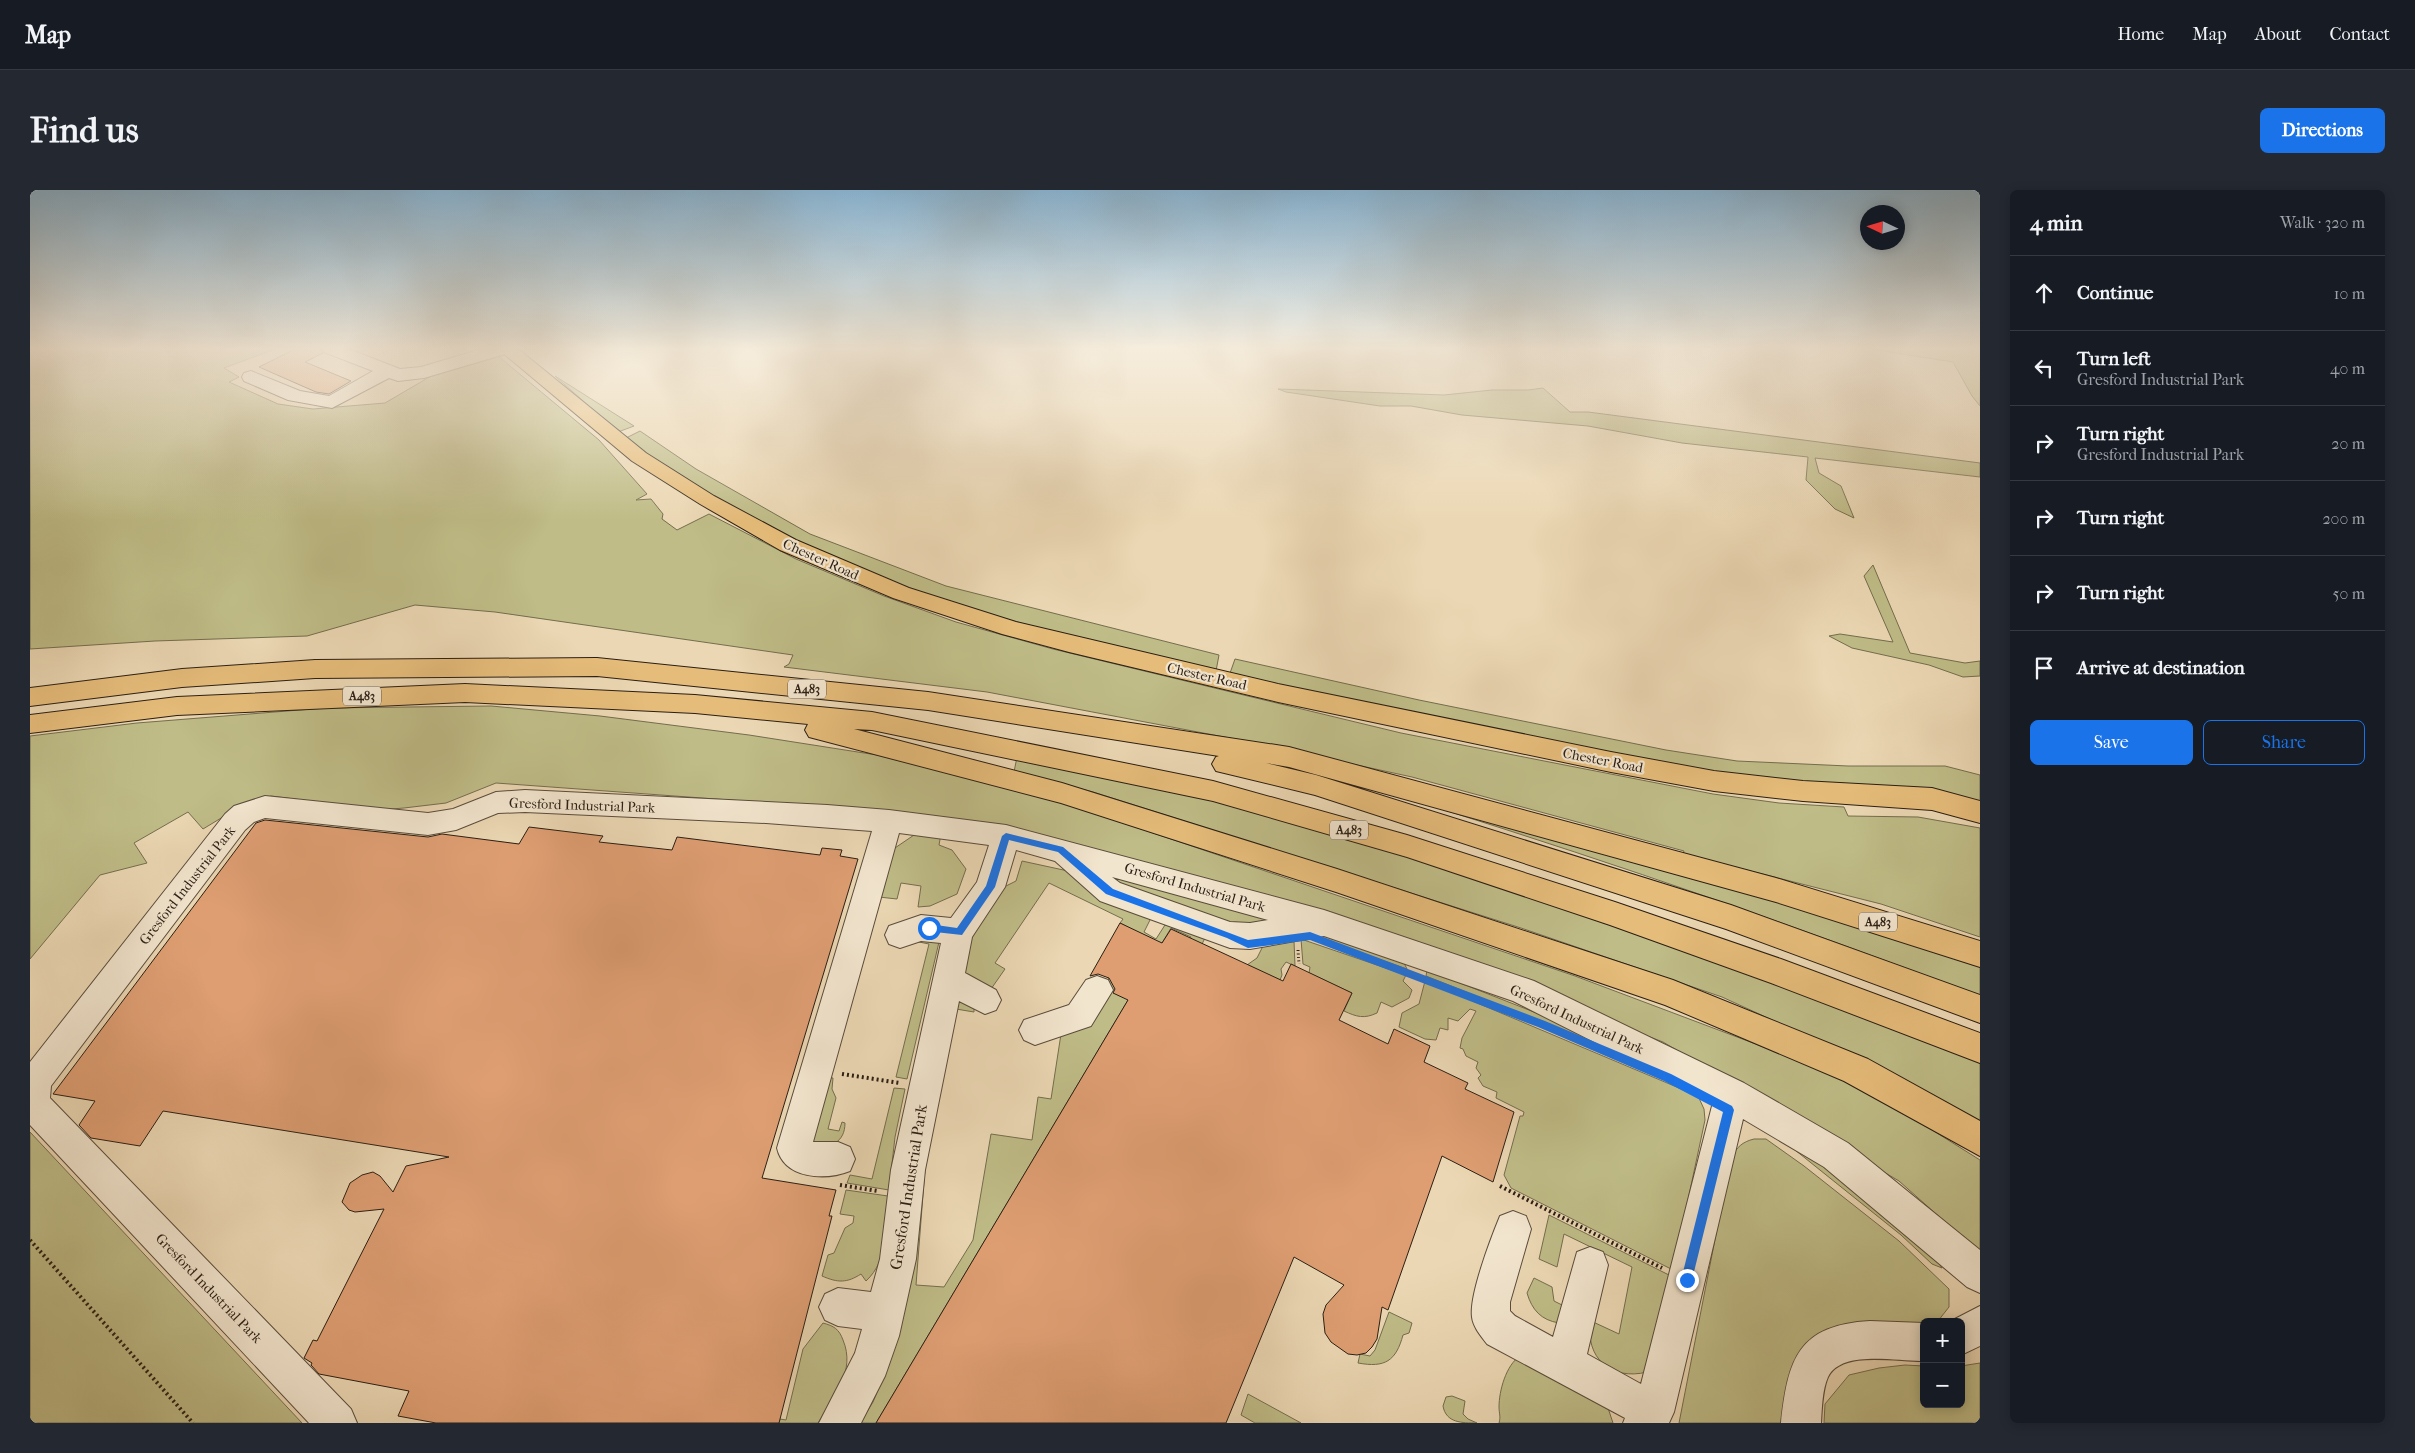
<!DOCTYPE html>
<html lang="en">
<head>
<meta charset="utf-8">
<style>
	:root { --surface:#171b24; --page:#242831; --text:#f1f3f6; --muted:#9ea1a6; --line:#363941; --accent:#1a73e8 }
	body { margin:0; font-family:"IM FELL French Canon",serif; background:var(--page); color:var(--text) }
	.controls { position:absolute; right:15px; bottom:15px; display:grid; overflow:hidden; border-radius:8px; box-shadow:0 2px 12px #0003 }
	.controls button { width:45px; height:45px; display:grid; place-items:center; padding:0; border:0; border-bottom:1px solid var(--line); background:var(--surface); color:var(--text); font:25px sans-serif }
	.compass { position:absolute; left:1830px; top:15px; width:45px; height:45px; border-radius:50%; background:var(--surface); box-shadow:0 2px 12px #0003; rotate:274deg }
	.stop { position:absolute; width:15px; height:15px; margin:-11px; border:4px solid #1a73e8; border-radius:50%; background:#fff }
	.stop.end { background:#1a73e8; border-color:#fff; box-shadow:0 1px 5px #0008 }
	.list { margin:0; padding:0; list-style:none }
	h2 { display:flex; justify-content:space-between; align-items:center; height:65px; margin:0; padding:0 20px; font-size:21px }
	h2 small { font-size:16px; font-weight:400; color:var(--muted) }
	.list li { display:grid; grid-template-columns:32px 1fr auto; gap:15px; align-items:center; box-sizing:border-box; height:75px; padding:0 20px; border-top:1px solid var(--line) }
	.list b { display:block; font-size:19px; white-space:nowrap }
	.list p { margin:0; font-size:16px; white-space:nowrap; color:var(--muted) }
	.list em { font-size:16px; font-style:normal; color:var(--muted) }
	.actions { display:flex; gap:10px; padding:15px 20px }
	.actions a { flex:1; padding:11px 0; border:1px solid var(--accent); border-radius:8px; text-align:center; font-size:18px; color:var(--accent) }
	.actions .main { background:var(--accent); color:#fff }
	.icon { flex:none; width:28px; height:28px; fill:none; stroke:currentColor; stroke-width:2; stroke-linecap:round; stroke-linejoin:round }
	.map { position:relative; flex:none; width:1950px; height:1233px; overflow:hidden; border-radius:8px }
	header { display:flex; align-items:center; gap:30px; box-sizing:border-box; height:70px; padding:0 25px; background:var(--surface); border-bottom:1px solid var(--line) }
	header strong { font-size:24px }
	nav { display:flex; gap:28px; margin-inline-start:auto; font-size:18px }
	.intro { display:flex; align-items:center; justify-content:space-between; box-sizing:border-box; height:120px; padding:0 30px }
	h1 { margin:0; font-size:35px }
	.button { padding:12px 22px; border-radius:8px; background:var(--accent); color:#fff; font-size:18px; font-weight:700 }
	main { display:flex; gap:30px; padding:0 30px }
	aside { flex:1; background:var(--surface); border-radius:8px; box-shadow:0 2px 12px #0003 }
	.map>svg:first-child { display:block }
	.green { fill:#bfbc87; stroke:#746d4e }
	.building { fill:#de9e72; stroke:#2a1e14 }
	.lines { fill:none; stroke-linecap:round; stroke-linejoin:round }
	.minor-casing { stroke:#5a4c3c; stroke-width:2 }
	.major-casing { stroke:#2a1e14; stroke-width:2 }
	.highway-casing { stroke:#2a1e14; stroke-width:2 }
	.path-far2 { stroke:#2a1e14; stroke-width:2.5; stroke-dasharray:1 2; stroke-linecap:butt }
	.path-far1 { stroke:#2a1e14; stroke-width:3; stroke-dasharray:1 2.5; stroke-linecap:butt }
	.path { stroke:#2a1e14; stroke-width:4; stroke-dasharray:2 3; stroke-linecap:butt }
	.minor { fill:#f2e5ce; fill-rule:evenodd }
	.major { fill:#e6bc7a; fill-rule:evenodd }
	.highway { fill:#e6bc7a; fill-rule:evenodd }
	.route { fill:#1a73e8 }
	.labels { text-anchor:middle; stroke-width:4.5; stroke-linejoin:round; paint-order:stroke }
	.shield { fill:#f2e5ce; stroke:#665a4c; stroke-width:1 }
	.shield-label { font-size:12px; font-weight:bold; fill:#2a1e14 }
	.street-label { font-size:14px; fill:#2a1e14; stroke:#f2e5ce }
	.near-street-label { font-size:16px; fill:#2a1e14; stroke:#f2e5ce }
</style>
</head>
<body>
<header>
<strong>Map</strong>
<nav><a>Home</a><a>Map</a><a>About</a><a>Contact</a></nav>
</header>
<div class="intro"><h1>Find us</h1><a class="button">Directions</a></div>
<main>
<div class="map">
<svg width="1950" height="1233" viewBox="0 0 1950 1233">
	<rect width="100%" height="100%" fill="#ebd7b3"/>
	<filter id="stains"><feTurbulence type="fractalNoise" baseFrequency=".004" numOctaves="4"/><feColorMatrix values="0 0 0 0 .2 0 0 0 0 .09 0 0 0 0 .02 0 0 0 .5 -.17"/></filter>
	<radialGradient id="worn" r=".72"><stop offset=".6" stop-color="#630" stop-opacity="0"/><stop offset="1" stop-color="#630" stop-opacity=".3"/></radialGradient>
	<!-- green -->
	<path class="green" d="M0,158H248L194,178L209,187L199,192L248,214L283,219L355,213L413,179L468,166L569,250L617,304L606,310L621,309L633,324L632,329L647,340L679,324L766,369L854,406L926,432L1023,459L1371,543L1683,604L1749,613L1814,617L1818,626L1888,627L1950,638V747L1851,714L1653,664L1654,661L1382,587L1226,553L957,502L754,477L759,474L763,465L465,422L385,415L277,446L125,451L0,459Z
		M1834,158H1950V216L1942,206L1923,172Z
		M525,186L604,236L588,242Z
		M1513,198L1540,222H1558L1950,273V287L1785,268L1789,283L1811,296L1824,328L1805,319L1776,290L1778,267L1652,253L1558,236L1432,225L1381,216H1350L1256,202L1248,199L1414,205L1462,200H1498Z
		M610,241L666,279L780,344L916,396L1189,465L1186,481C1089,458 991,437 897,404C814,376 733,337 657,292C636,279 616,262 596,248Z
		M1843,375L1880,463L1935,473L1950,471V486L1933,487L1899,475L1822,458L1799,446L1810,444L1863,452L1834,386Z
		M1205,469L1389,510L1636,560L1707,571L1818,576H1915L1950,585V612L1675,583L1199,486Z
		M461,516L570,526L719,545L847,565L1023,609L1545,786L1824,891L1950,970V1063L1869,991L1633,852L1450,782L1241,707L1045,654L782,616L466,593L416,613L374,618L349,620L241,606L211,616L173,639L158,622L104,653L117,673L70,685L0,769V546L107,533L295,518Z
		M987,567L1121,593L1404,671L1950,867V935L1880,893L1692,807L1491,738L1063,602L984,582Z
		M1408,618L1573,654L1950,775V806C1771,738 1590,675 1408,618Z
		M911,644L909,655L922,660L936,679L927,704L900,716L888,717L891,696L871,693L867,709L849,707L862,660L884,645Z
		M992,671L1038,681L1069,709L1118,726L1120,730L1114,742L1126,749L1135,735H1143L1175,748L1168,762L1156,756L1161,747L1141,738L846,1233H830L843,1212L858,1176L894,953L928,812L930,811L944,818V822L926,819L897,953L886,1095L914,1097L943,1050L961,944L1002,950L1008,907L1021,909L1031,844L1073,798L1107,742L1090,733L1093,729L1019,693L965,773L975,779L961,799L935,786L931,776L938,755L968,700L986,691Z
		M1063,678L1251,731L1210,741L1082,698Z
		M1290,744L1374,773L1377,779L1286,747Z
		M888,748L909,752L877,889L866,887L899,754L884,751Z
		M1271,749L1376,785L1373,791L1382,800L1379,808L1362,817L1351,812L1347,823C1334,829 1327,827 1314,821L1322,803L1279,783L1280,777L1273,774Z
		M1264,751L1265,776L1256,772L1251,779L1252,785L1250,790L1217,775L1227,768L1233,756Z
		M1397,780L1560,844L1657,892L1554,849L1396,786Z
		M1395,791L1668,906L1674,919L1675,930L1643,1080L1481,998L1474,985L1490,926H1493L1494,922L1466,908L1467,902L1453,896L1448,888L1451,885L1446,878L1448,872L1436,866L1433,859L1430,858L1432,848L1446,821L1440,819L1428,831L1418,828V840L1410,838L1406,850L1395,849L1369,837L1372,823L1389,814Z
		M796,887L803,888L802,899L806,908L798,939L809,941L812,932L815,933C815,952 801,958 784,957L773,937Z
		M864,898L875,899L865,947L859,1000L817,993L820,985L842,989Z
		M0,942L272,1233H0Z
		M1724,949H1736L1774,976L1869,1051L1919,1099V1117L1908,1131L1894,1132V1135L1828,1134L1791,1143L1783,1147L1774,1158L1756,1233H1649L1701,968C1707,957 1712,952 1724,949Z
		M1759,953L1781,965L1904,1066L1912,1078L1902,1074L1871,1045L1765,960Z
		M816,1000L858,1006C856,1035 859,1070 836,1091L831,1084C817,1093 808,1093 792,1086L798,1065L804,1063L815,1038L823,1033L824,1026L810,1024Z
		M1519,1025L1643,1087L1617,1182C1582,1191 1554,1168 1561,1131L1589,1144L1602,1077L1534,1044L1527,1077L1509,1069Z
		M1504,1088L1522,1097L1524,1111L1532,1115L1529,1133C1511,1130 1502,1120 1497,1103Z
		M1359,1122L1382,1133L1379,1143L1373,1145C1366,1171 1355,1178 1328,1173L1330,1164L1340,1166L1345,1160Z
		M793,1133C804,1136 809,1139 813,1150C826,1181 804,1207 788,1233H749L750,1229L756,1230L773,1159Z
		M1490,1166L1577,1215L1583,1233H1469C1471,1227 1469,1223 1469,1217C1469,1201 1476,1175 1490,1166Z
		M1950,1173V1233H1794L1795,1214L1819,1185L1849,1178L1875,1175L1894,1176V1214H1931V1176Z
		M1218,1204L1271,1233H1225L1211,1225Z
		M1422,1206L1435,1211L1433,1224L1438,1229L1447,1233C1432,1233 1416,1233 1413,1216L1416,1207Z"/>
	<!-- building -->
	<path class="building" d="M267,158H289L293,163L275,172L321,191L299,204L286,202L229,177Z
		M235,630L398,647L412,644L489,654L499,637L573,646L569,652L642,660L647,647L790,665L792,658L812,660L810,666L828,669L732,988L806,1000L799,1026H802L749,1233H406L368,1226L379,1201L289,1184L281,1175L282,1173L274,1168L283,1150L287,1151L354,1019L325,1022L319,1020L312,1012L320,993L332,985L343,982L350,986L363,1002L376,976L419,967L133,921L110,956L61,948L49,935L65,911L23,904L226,633Z
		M1090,733L1132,753L1141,739L1253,791L1261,774L1322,803L1309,830L1358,854L1364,839L1400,856L1394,872L1438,893L1435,899L1484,922L1463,992L1412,966L1358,1120L1352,1117L1347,1149L1342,1157L1336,1163L1327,1165L1318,1164L1301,1152L1295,1143L1293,1124L1296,1115L1314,1095L1264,1067L1196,1233H846L1098,810L1083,803L1085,799L1079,788L1068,784L1060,786Z"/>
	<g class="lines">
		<!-- minor casing -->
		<g class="minor-casing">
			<path id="minor" d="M291,158H316L370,179L391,177L455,158H485L482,162L394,188L368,191L359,188L302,218L258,210L214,191L212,187L214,183L221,181L270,201L299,206L343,181L294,162Z
				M495,600L797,615L859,620L976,635L1294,720L1504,791L1714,893L1818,953L1950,1060V1103L1937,1097L1794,977L1713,929L1644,1222L1639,1233H1593L1595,1228L1457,1154C1451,1146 1443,1137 1442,1127C1439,1105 1461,1048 1470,1026L1483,1021L1496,1026L1501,1039L1480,1112V1121L1485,1126L1523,1147L1547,1062L1560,1057L1573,1062L1578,1075L1557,1164L1611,1194L1683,912L1483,811L1294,746L1220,759L1200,758L1070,711L1025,671L986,660L975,697L942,747L935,783L966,800L971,810L966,820L955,824L929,811L895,980L886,1069L869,1146L855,1186L831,1233H789L825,1163L832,1139L808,1136L795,1130L789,1117L795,1104L808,1098L841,1102L850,1069L861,980L911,753L891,751L870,758L859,754L855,745L859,736L891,725L921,728L947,692L959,655L869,643L783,952H808L820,957L825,969L820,981C795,991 754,989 747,958L842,641L736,633L495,622L468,623L426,640L398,645L235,628L224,632L215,640L21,896L20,908L321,1219L327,1233H279L0,935V872L195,624L204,616L235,606L398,623L423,619L466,602ZM1082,687L1238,730L1220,733L1200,732L1090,693Z
				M1067,786L1078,790L1083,800L1061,836L1005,855L994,850L989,840L994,830L1039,815L1056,790Z
				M1950,1116V1156L1931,1165V1132H1919Z
				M1840,1131L1894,1133V1171C1868,1172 1812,1159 1798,1187C1792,1200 1792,1219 1791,1233H1751C1758,1169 1768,1135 1840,1131Z"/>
		</g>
		<!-- major casing -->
		<g class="major-casing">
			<path id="major" d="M467,158H487L616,263L684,306L766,350L879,398L986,432L1248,494L1581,562L1684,581L1773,591L1902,598L1950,611V633L1902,620L1773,611L1684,601L1581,582L1248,512L1039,462L972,444L863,408L750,360L670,314L602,271Z"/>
		</g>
		<!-- highway casing -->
		<g class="highway-casing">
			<path id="highway" d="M567,468L898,502L1259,557L1746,688L1950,751V777L1746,712L1259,577L1236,573L1286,585L1701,715L1950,805V833L1696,739L1285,605L1186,581L1182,574L1186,567L1189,566L898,520L567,486L285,488L152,497L0,516V498L152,479L285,470Z
				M435,494L665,505L842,522L1183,591L1377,645L1585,712L1751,769L1950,843V873L1741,793L1580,735L1377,667L1183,611L842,540L824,539L1032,593L1307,679L1643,790L1838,869L1950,931V966L1814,891L1635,815L1306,702L1031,613L779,547L775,540L778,534L665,523L435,512L147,525L0,543V525L147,507Z"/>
		</g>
		<!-- path-far2 -->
		<path class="path-far2" d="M353,163L362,158"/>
		<!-- path-far1 -->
		<path class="path-far1" d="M1268,760L1269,774"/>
		<!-- path -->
		<path class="path" d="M812,884L870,893
			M810,995L848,1001
			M1470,996L1632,1078
			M0,1050L163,1233"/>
		<!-- minor -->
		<use href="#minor" class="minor"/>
		<!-- major -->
		<use href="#major" class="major"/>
		<!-- highway -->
		<use href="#highway" class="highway"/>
	</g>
	<!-- sky -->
	<linearGradient id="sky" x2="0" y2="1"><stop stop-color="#89b5d4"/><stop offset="0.48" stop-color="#f6eddd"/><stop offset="1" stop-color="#f6eddd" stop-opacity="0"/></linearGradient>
	<rect width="1950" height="330" fill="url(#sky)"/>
	<!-- route -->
	<path class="route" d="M976,643L1033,657L1083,699L1218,750L1280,742L1515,831L1641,884L1702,916L1704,920L1661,1094L1657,1096L1651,1090L1693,922L1634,891L1508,837L1280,750L1218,758L1197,748L1076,704L1028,662L979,650L965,697L932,745L896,741L895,738L899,734L927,738L956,696L972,646Z"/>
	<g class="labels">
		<!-- shield labels -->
		<g class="shield">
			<rect x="758" y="489.5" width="38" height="19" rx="4"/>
			<rect x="313" y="496.5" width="38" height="19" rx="4"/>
			<rect x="1300" y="630.5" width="38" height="19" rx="4"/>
			<rect x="1829" y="722.5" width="38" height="19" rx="4"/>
		</g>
		<g class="shield-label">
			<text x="777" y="503">A483</text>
			<text x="332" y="510">A483</text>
			<text x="1319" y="644">A483</text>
			<text x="1848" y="736">A483</text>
		</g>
		<!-- street labels -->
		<g class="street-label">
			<text transform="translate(791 369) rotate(24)" y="5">Chester Road</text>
			<text transform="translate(1177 486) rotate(13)" y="5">Chester Road</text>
			<text transform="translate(1573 570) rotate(11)" y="5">Chester Road</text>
			<text transform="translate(552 615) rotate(2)" y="5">Gresford Industrial Park</text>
			<text transform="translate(157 695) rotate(-52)" y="5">Gresford Industrial Park</text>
			<text transform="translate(1165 697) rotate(16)" y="5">Gresford Industrial Park</text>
			<text transform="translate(1547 829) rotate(25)" y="5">Gresford Industrial Park</text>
			<text transform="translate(179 1098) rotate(46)" y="5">Gresford Industrial Park</text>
		</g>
		<!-- near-street labels -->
		<g class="near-street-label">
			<text transform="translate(878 997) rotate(-81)" y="6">Gresford Industrial Park</text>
		</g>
	</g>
	<rect width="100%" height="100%" filter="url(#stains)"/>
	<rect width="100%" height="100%" fill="url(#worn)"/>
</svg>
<div class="controls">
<button>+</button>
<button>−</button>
</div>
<svg class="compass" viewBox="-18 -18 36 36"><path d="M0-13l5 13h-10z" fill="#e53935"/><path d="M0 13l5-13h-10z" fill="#9ea1a6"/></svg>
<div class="stop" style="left:899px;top:738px"></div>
<div class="stop end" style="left:1657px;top:1090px"></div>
</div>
<aside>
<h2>4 min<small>Walk · 320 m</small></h2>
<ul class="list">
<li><svg class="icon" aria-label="ahead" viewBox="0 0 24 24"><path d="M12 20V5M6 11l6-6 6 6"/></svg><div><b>Continue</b></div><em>10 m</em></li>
<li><svg class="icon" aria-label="left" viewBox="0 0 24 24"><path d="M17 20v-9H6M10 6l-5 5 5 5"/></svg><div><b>Turn left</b><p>Gresford Industrial Park</p></div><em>40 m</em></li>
<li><svg class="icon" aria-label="right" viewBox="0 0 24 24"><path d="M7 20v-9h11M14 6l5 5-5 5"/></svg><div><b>Turn right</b><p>Gresford Industrial Park</p></div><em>20 m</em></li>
<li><svg class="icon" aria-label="right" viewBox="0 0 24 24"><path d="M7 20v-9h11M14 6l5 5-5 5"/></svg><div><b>Turn right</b></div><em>200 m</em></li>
<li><svg class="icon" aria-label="right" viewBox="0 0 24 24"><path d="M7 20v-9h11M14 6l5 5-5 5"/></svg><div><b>Turn right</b></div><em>50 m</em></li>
<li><svg class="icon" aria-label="arrive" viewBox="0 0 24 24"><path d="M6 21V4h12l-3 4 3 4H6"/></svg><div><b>Arrive at destination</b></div></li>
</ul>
<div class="actions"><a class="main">Save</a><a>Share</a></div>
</aside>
</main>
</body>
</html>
